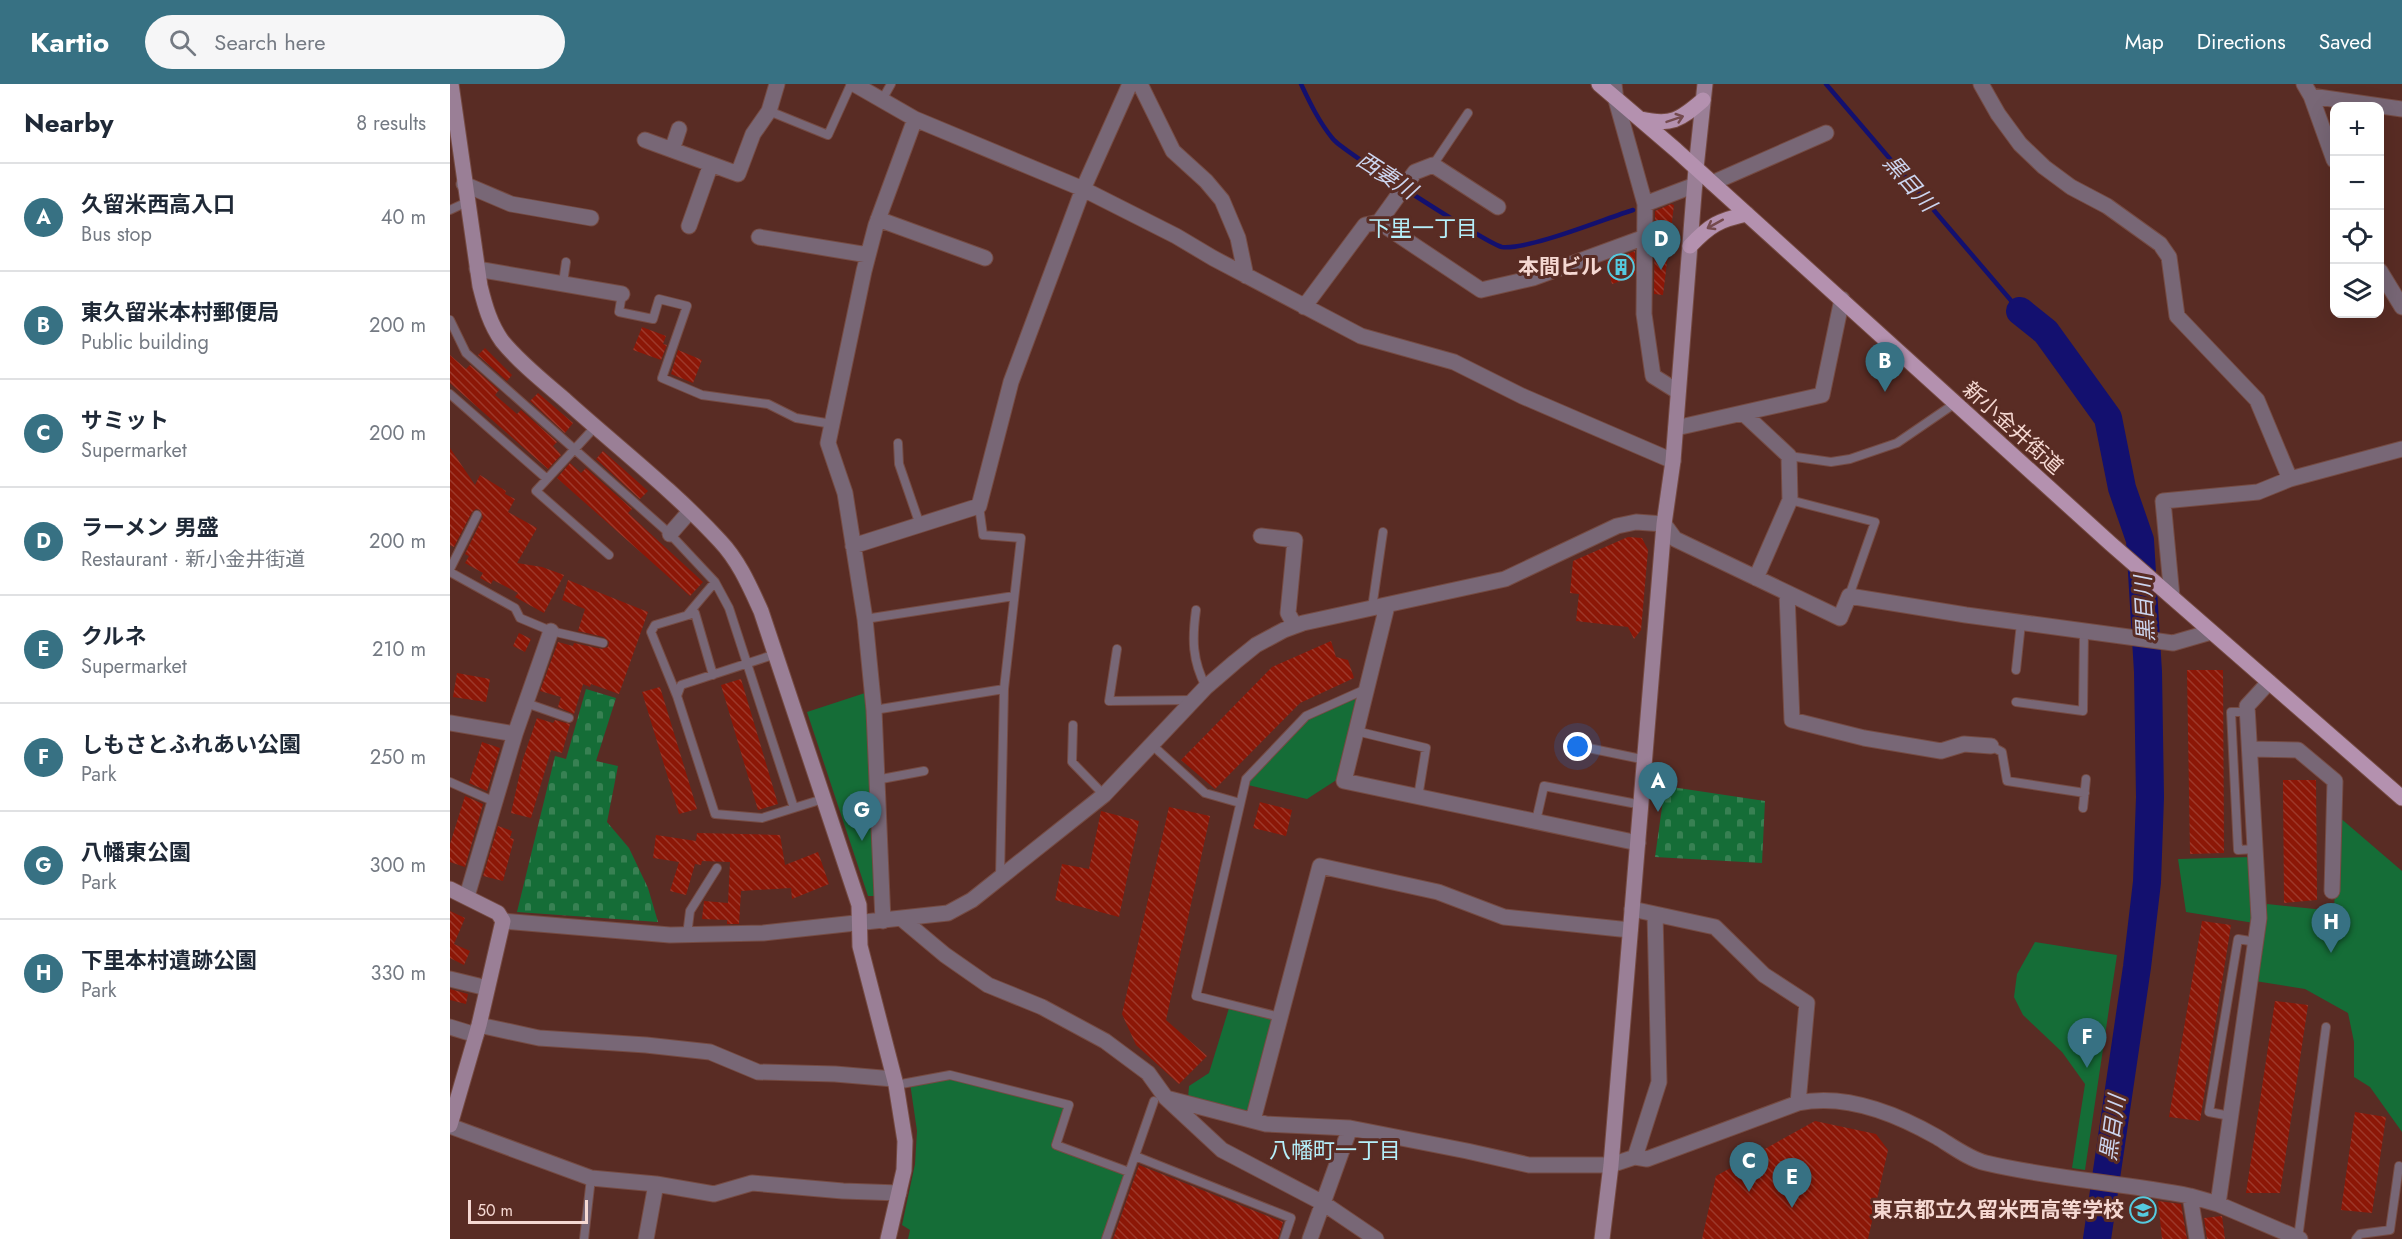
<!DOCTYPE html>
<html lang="en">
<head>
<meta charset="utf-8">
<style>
	:root { --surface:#fff; --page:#f6f6f7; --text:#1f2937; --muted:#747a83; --line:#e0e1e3; --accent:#377183 }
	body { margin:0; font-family:Jost,"Noto Sans JP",sans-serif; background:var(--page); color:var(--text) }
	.controls { position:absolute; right:18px; top:18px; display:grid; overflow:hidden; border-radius:12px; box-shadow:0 6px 24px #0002 }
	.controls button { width:54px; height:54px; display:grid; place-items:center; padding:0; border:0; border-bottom:2px solid var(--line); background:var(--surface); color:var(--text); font:30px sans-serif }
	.scale { position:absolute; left:18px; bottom:15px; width:120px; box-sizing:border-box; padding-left:6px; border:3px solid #f5d8d2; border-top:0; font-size:16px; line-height:21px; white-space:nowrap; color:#f5d8d2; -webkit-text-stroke:4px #592c24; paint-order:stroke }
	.you { position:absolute; left:1128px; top:663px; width:21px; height:21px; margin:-15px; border:4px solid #fff; border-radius:50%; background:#1a73e8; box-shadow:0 0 0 9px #1a73e833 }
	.badge { display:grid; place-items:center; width:39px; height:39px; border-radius:50%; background:var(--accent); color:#fff; font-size:20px; font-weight:700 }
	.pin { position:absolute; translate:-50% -50px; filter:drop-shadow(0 2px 3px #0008) }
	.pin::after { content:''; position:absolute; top:32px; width:21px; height:18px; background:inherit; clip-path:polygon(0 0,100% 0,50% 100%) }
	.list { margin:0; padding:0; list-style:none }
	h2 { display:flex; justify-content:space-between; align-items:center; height:78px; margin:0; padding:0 24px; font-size:26px }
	h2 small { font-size:20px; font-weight:400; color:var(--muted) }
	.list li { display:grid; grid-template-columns:39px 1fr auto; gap:18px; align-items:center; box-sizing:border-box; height:108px; padding:0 24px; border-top:2px solid var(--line) }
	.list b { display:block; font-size:22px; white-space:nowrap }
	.list p { margin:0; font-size:20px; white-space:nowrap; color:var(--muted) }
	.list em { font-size:20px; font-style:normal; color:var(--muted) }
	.icon { flex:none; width:33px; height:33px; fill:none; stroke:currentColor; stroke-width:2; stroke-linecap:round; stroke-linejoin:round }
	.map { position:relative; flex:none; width:1952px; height:1155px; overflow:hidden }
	header { display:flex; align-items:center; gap:36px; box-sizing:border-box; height:84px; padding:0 30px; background:var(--accent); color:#fff }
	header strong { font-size:28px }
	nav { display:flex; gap:33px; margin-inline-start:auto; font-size:21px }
	.search { width:420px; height:54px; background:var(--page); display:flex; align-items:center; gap:15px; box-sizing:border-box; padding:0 21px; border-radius:33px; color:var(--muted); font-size:22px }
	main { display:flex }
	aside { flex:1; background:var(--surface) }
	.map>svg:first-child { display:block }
	.green { fill:#156d37 }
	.cemetery { fill:url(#cemetery-stones) }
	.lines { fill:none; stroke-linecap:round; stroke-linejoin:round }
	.stream { stroke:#13106f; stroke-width:4.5 }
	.river { stroke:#13106f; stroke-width:28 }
	.building { fill:url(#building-back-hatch) }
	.lane-casing { stroke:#754b43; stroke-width:10 }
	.street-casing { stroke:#754b43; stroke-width:17 }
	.secondary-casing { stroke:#754b43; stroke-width:17 }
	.primary-casing { stroke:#754b43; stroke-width:17 }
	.lane { stroke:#786776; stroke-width:8 }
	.street { stroke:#786776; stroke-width:15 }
	.secondary { stroke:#9a7f96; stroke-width:15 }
	.primary { stroke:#b491af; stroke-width:15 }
	.oneway { stroke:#744a4e }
	.labels { text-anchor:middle; stroke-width:6; stroke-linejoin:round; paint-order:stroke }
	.poi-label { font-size:21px; font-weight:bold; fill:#f5d8d2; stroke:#592c24; text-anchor:end }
	.street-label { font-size:21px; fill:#f5d8d2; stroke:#592c24 }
	.water-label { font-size:22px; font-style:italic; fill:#ccd5ef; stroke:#592c24 }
	.neighbourhood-label { font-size:22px; fill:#b5effa; stroke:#592c24 }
</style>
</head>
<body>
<header>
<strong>Kartio</strong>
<div class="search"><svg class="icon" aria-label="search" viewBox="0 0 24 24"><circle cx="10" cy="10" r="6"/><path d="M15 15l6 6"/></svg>Search here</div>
<nav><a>Map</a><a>Directions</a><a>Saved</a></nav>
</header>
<main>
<aside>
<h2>Nearby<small>8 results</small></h2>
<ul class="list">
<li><span class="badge">A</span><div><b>久留米西高入口</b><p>Bus stop</p></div><em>40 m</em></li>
<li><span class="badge">B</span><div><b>東久留米本村郵便局</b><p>Public building</p></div><em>200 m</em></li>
<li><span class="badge">C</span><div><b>サミット</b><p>Supermarket</p></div><em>200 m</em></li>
<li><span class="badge">D</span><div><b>ラーメン 男盛</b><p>Restaurant · 新小金井街道</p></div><em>200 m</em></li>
<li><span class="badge">E</span><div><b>クルネ</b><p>Supermarket</p></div><em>210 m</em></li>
<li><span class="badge">F</span><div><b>しもさとふれあい公園</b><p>Park</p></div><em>250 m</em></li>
<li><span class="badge">G</span><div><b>八幡東公園</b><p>Park</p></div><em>300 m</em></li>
<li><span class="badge">H</span><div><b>下里本村遺跡公園</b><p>Park</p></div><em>330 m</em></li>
</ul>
</aside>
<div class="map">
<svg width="1952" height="1155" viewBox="0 0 1952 1155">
	<defs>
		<pattern id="cemetery-stones" width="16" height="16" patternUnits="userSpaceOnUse" patternTransform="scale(1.5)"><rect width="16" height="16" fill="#156d37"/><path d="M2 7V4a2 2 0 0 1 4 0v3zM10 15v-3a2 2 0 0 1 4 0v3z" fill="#388153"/></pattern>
		<pattern id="building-back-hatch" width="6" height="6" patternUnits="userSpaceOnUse" patternTransform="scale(1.5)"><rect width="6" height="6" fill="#8c1707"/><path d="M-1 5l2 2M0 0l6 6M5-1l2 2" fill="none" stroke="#9d382a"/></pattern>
	</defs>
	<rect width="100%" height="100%" fill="#592c24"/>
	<!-- green -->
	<path class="green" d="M418,608L427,812H418L357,628Z
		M910,610L888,695L857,715L798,701L799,696L858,635Z
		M1888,732L1952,787V1048L1920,1003L1904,993V958L1898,929L1855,905L1805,897L1817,820L1884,827Z
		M1801,773L1804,839L1736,828L1728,775Z
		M1585,858L1667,871L1635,1086L1622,1084L1635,1000L1612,968L1573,931L1564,913L1567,890Z
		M779,924L825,935L799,1029L738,1014L739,1002L759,989Z
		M503,992L617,1021L606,1061L678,1087L655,1155H458L460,1146L452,1141L465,1080L467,1047L460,999Z"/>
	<!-- cemetery -->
	<path class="cemetery" d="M136,605L166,614L146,677L168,682L157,738L179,764L198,804L208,838L67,828L105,672L116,675Z
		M1215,702L1315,717L1312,779L1205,773Z"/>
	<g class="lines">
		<!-- stream -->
		<path class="stream" d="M851,0C860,19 869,38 883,55C893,67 1040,161 1052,163C1079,166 1154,135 1183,126
			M1376,0L1570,227"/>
		<!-- river -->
		<path class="river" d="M1570,227L1596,248L1658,334L1672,404L1690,456L1698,588L1700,713L1697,798L1687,883L1647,1155"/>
	</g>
	<!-- building -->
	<path class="building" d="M1221,120L1224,121L1222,137L1213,211L1204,210L1205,127Z
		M1185,167V190L1174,193V196L1162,200L1156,178Z
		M192,243L216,252L213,260L217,261L211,276L183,266Z
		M35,264L62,291L57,297L28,271Z
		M228,266L252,276L243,299L221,290Z
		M0,271L16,285L20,281L49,306L45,311L67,330L71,326L107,358L103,362L111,371L98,385L0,299Z
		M88,309L123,339L115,349L80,317Z
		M0,364L25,401L30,391L56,407L55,410L65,415L58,428L87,444L67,479L92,483L114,491L94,529L65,513L68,509L43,496L41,500L30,494L33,489L15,479L19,472L15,470L33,433L30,426L26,425L22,428L4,463L0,461Z
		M153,367L198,407L190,415L146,375Z
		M120,379L131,389L136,384L182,425L178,429L253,498L240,512L107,394Z
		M1178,453L1192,454L1198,466L1191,546L1184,555L1178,543L1126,537L1129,510L1120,509L1123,477Z
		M118,496L198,528L169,610L141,600L140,603L133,600L124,630L108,623L111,613L90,607L108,558L123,562L124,559L152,565L158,563L159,558L154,553L128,547L135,525L112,516Z
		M69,549L81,555L75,568L63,562Z
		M881,557L886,573L898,576L904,594L850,619L765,705L731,676L822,583Z
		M1737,586H1773L1774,769L1740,770Z
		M7,589L40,595L36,618L3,613Z
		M291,595L328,720L308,726L271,601Z
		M210,603L247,725L229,730L192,608Z
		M87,634L103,639L105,636L120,640L112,669L101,666L81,734L61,729L73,675Z
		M32,658L50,664L37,707L19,699Z
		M1833,696H1866L1867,816L1834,819Z
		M15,712L33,720L15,783L0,778V760Z
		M810,718L842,726L836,752L803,744Z
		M719,723L760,732L716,936L757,972L729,1000L686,961L672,930Z
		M651,727L689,737L669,833L605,816L612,780L639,785Z
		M48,742L62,747L60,754L64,755L53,797L33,792Z
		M247,749L330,751L335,781L368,768L379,800L342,815L341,804L291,807L289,840H277V836L252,835L254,817L278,819L280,778L252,777L251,781L245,780L236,811L220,807L229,778L203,774L206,751L246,757Z
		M0,827L15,834L4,860L20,867L14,881L0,874Z
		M1752,837L1781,841L1750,1037L1719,1033Z
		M0,905L18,910L16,920L0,916Z
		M1825,917L1858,921L1830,1109H1796Z
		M1905,1028L1936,1033L1922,1129L1891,1126Z
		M1365,1037L1426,1050L1438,1066L1418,1155H1252L1266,1092Z
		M689,1081L833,1138L828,1155H663Z
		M1708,1117L1731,1120L1737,1155H1712Z
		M1772,1132L1775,1155H1757L1754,1134Z"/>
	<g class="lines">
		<!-- lane casing -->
		<g class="lane-casing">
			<path id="lane" d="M432,16L441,0
				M319,27L378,51L401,0
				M983,81L1018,29
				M0,126L17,118
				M113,199L116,178
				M172,210L169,228L203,235L209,215L237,222L212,294L252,311L318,320L346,334L382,340
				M0,236L16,269L220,450L265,498L279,524L344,724
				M0,310L97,395
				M145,343L86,407L159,471
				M448,359L449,380L470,441
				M1339,372L1381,378L1400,375L1447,359L1504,320
				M1340,416L1425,438L1399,512
				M529,422L533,451L571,454L554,605L550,793
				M0,485L27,431
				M0,488L65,524L70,534L101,547L153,559
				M922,524L933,448
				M746,526C742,555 742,576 756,603
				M238,530L265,498
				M415,535L564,512
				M667,565L659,617L744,616
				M326,570L231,601L227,612L265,730L312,734L373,715
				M1566,586L1571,539
				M227,612L201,548L205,541L245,529L263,591
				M1566,618L1633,627L1634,547
				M76,619L119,634
				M424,626L554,605
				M1798,628H1781L1788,766L1806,765
				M623,641L622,678L654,711
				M906,647L976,664L968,713
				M1119,660L1196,676
				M702,661L755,709L790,719
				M1541,662L1552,668L1557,697L1635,709
				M426,696L474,687
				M0,698L45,718
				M1633,724L1636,695
				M1086,737L1094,702L1192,721
				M237,851L240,827L267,784
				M830,933L746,912L796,695L856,632L916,605
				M446,1001L500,991L619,1021L606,1061L679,1088
				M1780,1032L1759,1028L1788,855L1806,858
				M685,1072L841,1134L834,1155
				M1848,1154L1876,943
				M134,1155L141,1094
				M656,1155L704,1017
				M1906,1155L1910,1150L1940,1146L1949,1082"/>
		</g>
		<!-- street casing -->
		<g class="street-casing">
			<path id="street" d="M404,0L465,35L633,105L726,152L763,174L911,252L1004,278L1072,312L1223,377
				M690,0L723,67L756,97L772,116L788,154L796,192
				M1164,0L1166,16L1195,120L1194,230L1203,292L1227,307
				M1531,0L1548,30L1570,60L1594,83L1621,103L1657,122L1710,160L1719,173L1727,232L1807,316L1840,395
				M1854,0L1861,12L1884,76
				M1861,12L1952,25
				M195,56L288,90L303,50L319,27L327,0
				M222,66L229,45
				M1262,99L1376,49
				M14,100L61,120L141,134
				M1195,120L1245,101
				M428,135L535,174
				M929,138L965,88L983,81L1048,123
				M239,142L261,80
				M309,153L418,171
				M27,185L172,210
				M1930,187L1952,223
				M854,223L915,141L929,138L1031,206L1083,194L1195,153
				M1293,329L1339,372L1340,416L1306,494
				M1226,344L1372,311L1392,215
				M220,450L240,427
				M811,452L845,456L838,529L845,542
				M403,462L529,422L561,298L633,105L680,0
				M1337,510L1342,636L1414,654L1491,667L1514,660L1541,662
				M1722,513L1713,417L1808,408L1840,395L1952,365
				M937,522L894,697L1188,759
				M0,639L65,650
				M1800,665L1848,666L1885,697L1882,807
				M17,812L65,650L101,547
				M1182,825L1265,843L1314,891L1357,919L1348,1019
				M452,835L495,871L538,901L592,923L655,957L698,989L716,1014L772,1066L873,1119L926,1155
				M53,837L220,851L313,849L498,829L522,816L654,711L756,603L785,578L806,561L834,546L853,539L1055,495L1167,442L1186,438L1214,440L1225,455L1390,534L1399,512L1516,531L1723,559L1761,548
				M433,837L424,626L415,535L395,409L378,359L414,187L426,141L465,35
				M0,895L37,904
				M29,941L89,954L196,961L260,968L308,988L385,990L444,995
				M0,943L26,951
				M716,1014L816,1040L900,1044L1017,1067L1079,1081H1161L1185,1073L1197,1075L1348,1019C1395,1009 1447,1030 1487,1053C1502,1062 1519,1075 1536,1079C1603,1095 1673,1099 1740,1112L1768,1120L1850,1155
				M803,1036L870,782L988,808L1054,833L1180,846
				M0,1042L141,1094L206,1100L264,1110L302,1099L393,1107L449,1109
				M1185,1073L1209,998L1205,830
				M1740,1112L1747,1155
				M1768,1120L1809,834L1797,622L1819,598
				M196,1155L206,1100
				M860,1155L900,1044"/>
		</g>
		<!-- secondary casing -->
		<g class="secondary-casing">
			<path id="secondary" d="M1,0L30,202C35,222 40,240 52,257C70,279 94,298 115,316C166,362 223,406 270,457C289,477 300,503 311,527L409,821L410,862L446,1001L455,1057L454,1086L438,1155
				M0,805L48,829L53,837L29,941L0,1041
				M1152,1155L1161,1081L1214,440L1223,377L1246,84L1255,0"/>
		</g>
		<!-- primary casing -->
		<g class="primary-casing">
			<path id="primary" d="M1149,0L1226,66L1661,460L1952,714
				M1191,35C1221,42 1230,36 1253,16
				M1240,162C1260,141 1269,136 1297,130"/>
		</g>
		<!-- lane -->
		<use href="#lane" class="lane"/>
		<!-- street -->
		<use href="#street" class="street"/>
		<!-- secondary -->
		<use href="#secondary" class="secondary"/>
		<!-- primary -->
		<use href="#primary" class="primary"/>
	</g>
	<!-- one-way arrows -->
	<defs><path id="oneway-shaft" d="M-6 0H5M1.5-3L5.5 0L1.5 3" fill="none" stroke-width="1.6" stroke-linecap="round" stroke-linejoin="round" transform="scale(1.5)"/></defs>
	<g class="oneway">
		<use href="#oneway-shaft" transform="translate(1225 35) rotate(-19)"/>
		<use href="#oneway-shaft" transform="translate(1265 140) rotate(151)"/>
	</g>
	<!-- icons -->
	<defs>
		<g id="building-ring" transform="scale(1.35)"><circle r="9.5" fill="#592c24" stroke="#55cadf" stroke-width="1.5"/><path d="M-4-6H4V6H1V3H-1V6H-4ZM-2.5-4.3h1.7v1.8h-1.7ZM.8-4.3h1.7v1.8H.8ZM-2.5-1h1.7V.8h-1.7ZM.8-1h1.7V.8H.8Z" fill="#55cadf"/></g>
		<g id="school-ring" transform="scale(1.35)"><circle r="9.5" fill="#592c24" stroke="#55cadf" stroke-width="1.5"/><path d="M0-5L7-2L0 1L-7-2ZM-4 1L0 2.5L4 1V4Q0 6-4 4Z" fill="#55cadf"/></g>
	</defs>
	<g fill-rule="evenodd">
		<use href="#building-ring" x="1171" y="183"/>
		<use href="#school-ring" x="1693" y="1126"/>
	</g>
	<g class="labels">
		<!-- poi labels -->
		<g class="poi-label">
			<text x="1152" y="190">本間ビル</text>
			<text x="1674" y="1133">東京都立久留米西高等学校</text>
		</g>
		<!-- street labels -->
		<g class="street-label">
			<text transform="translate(1563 344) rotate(42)" y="7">新小金井街道</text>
		</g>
		<!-- water labels -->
		<g class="water-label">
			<text transform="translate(937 91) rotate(33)" y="8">西妻川</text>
			<text transform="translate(1460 99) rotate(49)" y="8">黒目川</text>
			<text transform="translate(1694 525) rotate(-93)" y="8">黒目川</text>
			<text transform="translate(1662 1044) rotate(-82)" y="8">黒目川</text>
		</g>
		<!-- neighbourhood labels -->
		<g class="neighbourhood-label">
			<text x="973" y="152">下里一丁目</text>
			<text x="885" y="1074">八幡町一丁目</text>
		</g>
	</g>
</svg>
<div class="controls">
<button>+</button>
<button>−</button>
<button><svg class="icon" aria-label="locate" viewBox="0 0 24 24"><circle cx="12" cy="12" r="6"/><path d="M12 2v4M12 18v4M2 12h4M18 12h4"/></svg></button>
<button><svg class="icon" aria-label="layers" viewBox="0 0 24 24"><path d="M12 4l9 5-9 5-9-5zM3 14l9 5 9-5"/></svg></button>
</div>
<div class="scale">50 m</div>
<div class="you"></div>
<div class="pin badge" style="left:1208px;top:728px">A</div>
<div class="pin badge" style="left:1435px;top:308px">B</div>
<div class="pin badge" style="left:1299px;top:1108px">C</div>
<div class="pin badge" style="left:1211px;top:186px">D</div>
<div class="pin badge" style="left:1342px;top:1124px">E</div>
<div class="pin badge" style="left:1637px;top:984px">F</div>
<div class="pin badge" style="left:412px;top:757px">G</div>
<div class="pin badge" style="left:1881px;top:869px">H</div>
</div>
</main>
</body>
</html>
